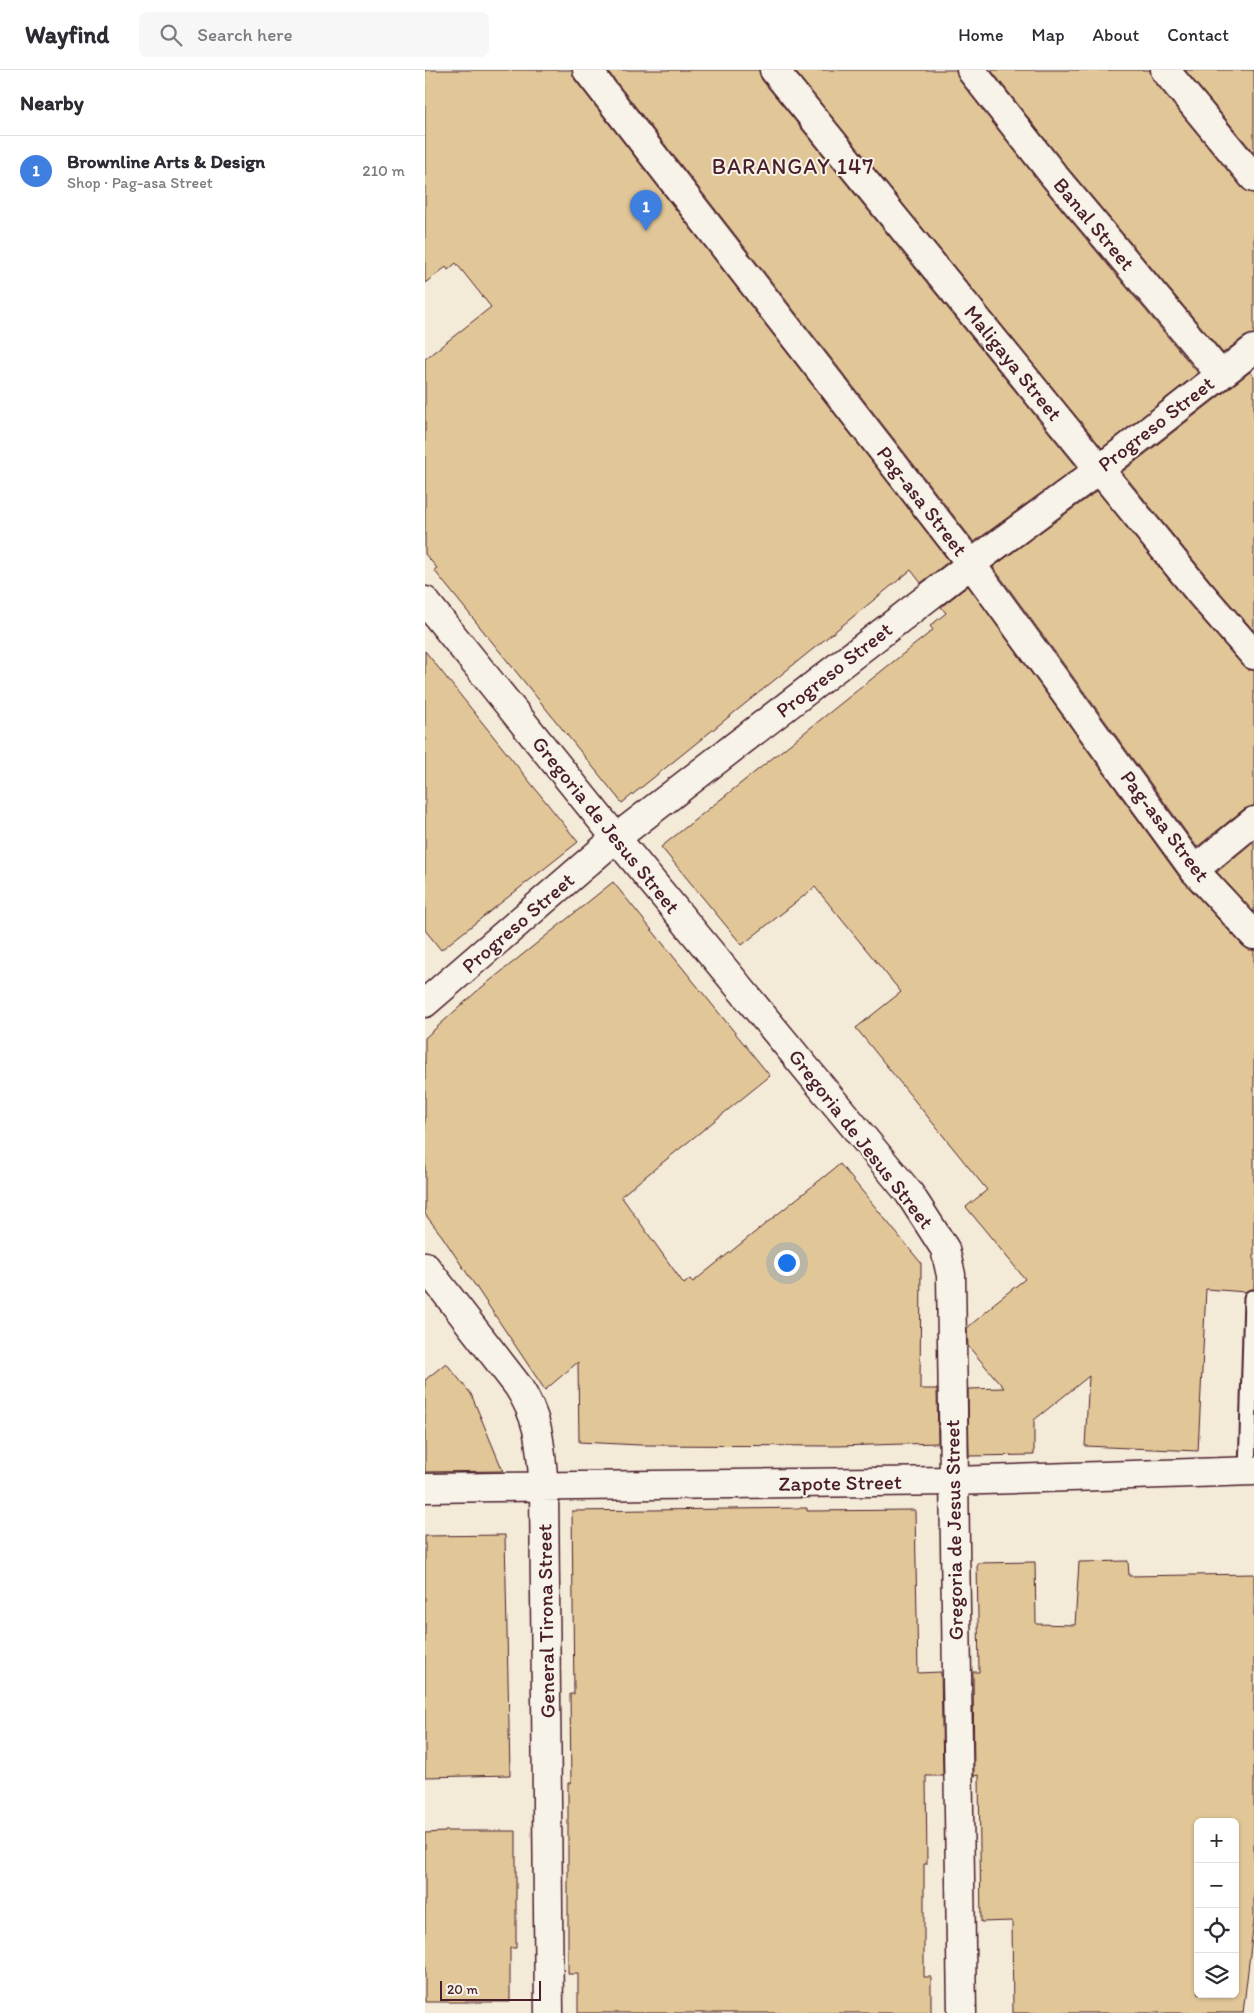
<!DOCTYPE html>
<html lang="en">
<head>
<meta charset="utf-8">
<style>
	:root { --surface:#fff; --page:#f7f7f7; --text:#2b2b33; --muted:#7c7c81; --line:#e1e1e2; --accent:#c8321e }
	body { margin:0; font-family:Itim,sans-serif; background:var(--page); color:var(--text) }
	.controls { position:absolute; right:15px; bottom:15px; display:grid; overflow:hidden; border-radius:8px; box-shadow:0 1px 4px #0004 }
	.controls button { width:45px; height:45px; display:grid; place-items:center; padding:0; border:0; border-bottom:1px solid var(--line); background:var(--surface); color:var(--text); font:25px sans-serif }
	.scale { position:absolute; left:15px; bottom:12px; width:101px; box-sizing:border-box; padding-left:5px; border:2px solid #4a1f2b; border-top:0; font-size:14px; line-height:18px; white-space:nowrap; color:#4a1f2b; -webkit-text-stroke:4px #f7f3e8; paint-order:stroke }
	.you { position:absolute; left:361px; top:1192px; width:18px; height:18px; margin:-12px; border:4px solid #fff; border-radius:50%; background:#1a73e8; box-shadow:0 0 0 8px #1a73e833 }
	.badge { display:grid; place-items:center; width:32px; height:32px; border-radius:50%; background:var(--accent); color:#fff; font-size:16px; font-weight:700 }
	.pin { position:absolute; translate:-50% -41px; filter:drop-shadow(0 1px 2px #0008) }
	.pin::after { content:''; position:absolute; top:26px; width:18px; height:15px; background:inherit; clip-path:polygon(0 0,100% 0,50% 100%) }
	.list { margin:0; padding:0; list-style:none }
	h2 { display:flex; justify-content:space-between; align-items:center; height:65px; margin:0; padding:0 20px; font-size:21px }
	h2 small { font-size:16px; font-weight:400; color:var(--muted) }
	.list li { display:grid; grid-template-columns:32px 1fr auto; gap:15px; align-items:center; box-sizing:border-box; height:70px; padding:0 20px; border-top:1px solid var(--line) }
	.list b { display:block; font-size:19px; white-space:nowrap }
	.list p { margin:0; font-size:16px; white-space:nowrap; color:var(--muted) }
	.list em { font-size:16px; font-style:normal; color:var(--muted) }
	.icon { flex:none; width:28px; height:28px; fill:none; stroke:currentColor; stroke-width:2; stroke-linecap:round; stroke-linejoin:round }
	.map { position:relative; flex:none; width:829px; height:1943px; overflow:hidden }
	header { display:flex; align-items:center; gap:30px; box-sizing:border-box; height:70px; padding:0 25px; background:var(--surface); border-bottom:1px solid var(--line) }
	header strong { font-size:24px }
	nav { display:flex; gap:28px; margin-inline-start:auto; font-size:18px }
	.search { width:350px; height:45px; background:var(--page); display:flex; align-items:center; gap:12px; box-sizing:border-box; padding:0 18px; border-radius:8px; color:var(--muted); font-size:19px }
	main { display:flex }
	aside { flex:1; background:var(--surface) }
	.map>svg:first-child { display:block }
	.building { fill:#e1c797; stroke:#4a1f2b; fill-rule:evenodd }
	.lines { fill:none; stroke-linecap:round; stroke-linejoin:round }
	.lane-casing { stroke:#4a1f2b; stroke-width:19 }
	.street-casing { stroke:#4a1f2b; stroke-width:31 }
	.secondary-casing { stroke:#4a1f2b; stroke-width:31 }
	.lane { stroke:#f7f3e8; stroke-width:15 }
	.street { stroke:#f7f3e8; stroke-width:28 }
	.secondary { stroke:#f7f3e8; stroke-width:28 }
	.labels { text-anchor:middle; stroke-width:4; stroke-linejoin:round; paint-order:stroke }
	.street-label { font-size:21px; fill:#4a1f2b; stroke:#f7f3e8 }
	.neighbourhood-label { font-size:22px; letter-spacing:1px; fill:#4a1f2b; stroke:#f7f3e8 }
</style>
</head>
<body>
<header>
<strong>Wayfind</strong>
<div class="search"><svg class="icon" aria-label="search" viewBox="0 0 24 24"><circle cx="10" cy="10" r="6"/><path d="M15 15l6 6"/></svg>Search here</div>
<nav><a>Home</a><a>Map</a><a>About</a><a>Contact</a></nav>
</header>
<main>
<aside>
<h2>Nearby<small></small></h2>
<ul class="list">
<li><span class="badge" style="background:#3f7fe0">1</span><div><b>Brownline Arts &amp; Design</b><p>Shop · Pag-asa Street</p></div><em>210 m</em></li>
</ul>
</aside>
<div class="map">
<svg width="829" height="1943" viewBox="0 0 829 1943">
	<rect width="100%" height="100%" fill="#f3ead8"/>
	<filter id="ink" filterUnits="userSpaceOnUse"><feTurbulence type="fractalNoise" baseFrequency=".02" numOctaves="2"/><feDisplacementMap in="SourceGraphic" scale="10" xChannelSelector="R" yChannelSelector="G"/><feConvolveMatrix kernelMatrix="1 2 1 2 8 2 1 2 1" color-interpolation-filters="sRGB"/></filter>
	<g filter="url(#ink)">
		<!-- building -->
		<path class="building" d="M0,0H147L150,10L524,491L496,513L486,500L197,733L9,500L12,498L0,484V289L66,237L31,193L23,200L21,197L0,213Z
			M182,0H334L337,10L652,397L549,472Z
			M369,0H531L534,10L618,117L773,303L677,378Z
			M566,0H725L728,10L817,118L823,122L829,123V264L819,267L798,283L642,97Z
			M760,0H829V83Z
			M825,302L829,306V561L787,513L697,402Z
			M672,421L763,533L817,595L823,600H829V736L819,739L772,777L568,497Z
			M543,516L756,809L818,876L824,880H829V1219L821,1222L781,1219L773,1381L660,1376L664,1306L609,1350V1385L544,1386L543,1319L579,1318L543,1276L542,1258L568,1236L567,1235L600,1209L541,1137L562,1120L431,958L476,922L390,817L317,875L236,777L508,560L505,556L521,543L516,537Z
			M0,581L153,772L16,880L0,860Z
			M829,771V842L792,802Z
			M188,812L345,1006L196,1126L259,1214L265,1209L268,1212L415,1094L496,1193L495,1319H512L513,1373L412,1376L215,1375L154,1372L153,1292L120,1320L17,1166L0,1144V968L51,922Z
			M21,1293L46,1324L78,1401L0,1402V1310Z
			M382,1438V1441L490,1440L493,1603L516,1602L518,1706H501L502,1794H499V1907H506V1943H153V1904H143V1713H146L145,1624H149L147,1441Z
			M80,1465L85,1705L0,1707V1466Z
			M703,1491L704,1506L829,1504V1850L818,1943H588L587,1851L556,1852L554,1705L549,1706L548,1602H554L552,1493L610,1492L611,1554L650,1555L654,1492ZM773,1752H810V1924H773Z
			M20,1761H91V1878H85V1932H0V1763L20,1762Z"/>
		<g class="lines">
			<!-- lane casing -->
			<g class="lane-casing">
				<path id="lane" d="M822,1402L827,1228"/>
			</g>
			<!-- street casing -->
			<g class="street-casing">
				<path id="street" d="M162,0L546,494L769,800L829,865
					M349,0L775,523L829,585
					M546,0L630,107L795,304
					M740,0L829,108
					M769,800L829,751
					M0,933L191,768L546,494L675,399L829,279
					M0,1196L93,1316C116,1352 115,1376 119,1417L124,1943
					M0,1418L528,1411L829,1401"/>
			</g>
			<!-- secondary casing -->
			<g class="secondary-casing">
				<path id="secondary" d="M0,531L191,768L484,1123L520,1179L526,1205L537,1943"/>
			</g>
			<!-- lane -->
			<use href="#lane" class="lane"/>
			<!-- street -->
			<use href="#street" class="street"/>
			<!-- secondary -->
			<use href="#secondary" class="secondary"/>
		</g>
	</g>
	<g class="labels">
		<!-- street labels -->
		<g class="street-label">
			<text transform="translate(669 154) rotate(50)" y="7">Banal Street</text>
			<text transform="translate(588 293) rotate(51)" y="7">Maligaya Street</text>
			<text transform="translate(731 354) rotate(-38)" y="7">Progreso Street</text>
			<text transform="translate(497 431) rotate(52)" y="7">Pag-asa Street</text>
			<text transform="translate(409 600) rotate(-38)" y="7">Progreso Street</text>
			<text transform="translate(181 755) rotate(51)" y="7">Gregoria de Jesus Street</text>
			<text transform="translate(740 756) rotate(53)" y="7">Pag-asa Street</text>
			<text transform="translate(93 853) rotate(-41)" y="7">Progreso Street</text>
			<text transform="translate(436 1069) rotate(52)" y="7">Gregoria de Jesus Street</text>
			<text transform="translate(415 1413) rotate(-1)" y="7">Zapote Street</text>
			<text transform="translate(529 1460) rotate(-91)" y="7">Gregoria de Jesus Street</text>
			<text transform="translate(121 1551) rotate(-91)" y="7">General Tirona Street</text>
		</g>
		<!-- neighbourhood labels -->
		<g class="neighbourhood-label">
			<text x="368" y="104">BARANGAY 147</text>
		</g>
	</g>
</svg>
<div class="controls">
<button>+</button>
<button>−</button>
<button><svg class="icon" aria-label="locate" viewBox="0 0 24 24"><circle cx="12" cy="12" r="6"/><path d="M12 2v4M12 18v4M2 12h4M18 12h4"/></svg></button>
<button><svg class="icon" aria-label="layers" viewBox="0 0 24 24"><path d="M12 4l9 5-9 5-9-5zM3 14l9 5 9-5"/></svg></button>
</div>
<div class="scale">20 m</div>
<div class="you"></div>
<div class="pin badge" style="left:221px;top:161px;background:#3f7fe0">1</div>
</div>
</main>
</body>
</html>
